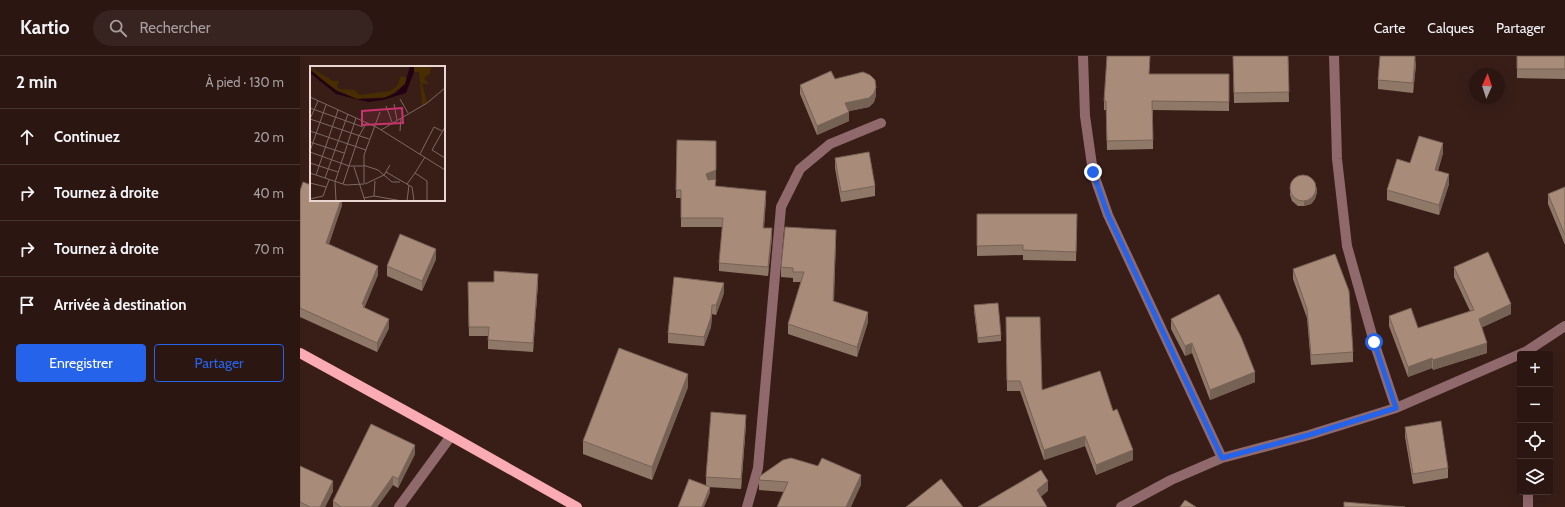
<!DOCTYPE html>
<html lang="fr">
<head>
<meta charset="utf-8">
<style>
	:root { --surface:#2b1612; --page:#372320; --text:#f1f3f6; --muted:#a69f9f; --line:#473532; --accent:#2563eb }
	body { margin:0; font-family:Cabin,sans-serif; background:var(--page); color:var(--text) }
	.controls { position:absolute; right:12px; bottom:12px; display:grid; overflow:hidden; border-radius:4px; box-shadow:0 4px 16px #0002 }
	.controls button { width:36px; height:36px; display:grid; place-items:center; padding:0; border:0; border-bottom:1px solid var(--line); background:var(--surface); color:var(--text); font:20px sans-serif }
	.compass { position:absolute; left:1169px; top:12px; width:36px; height:36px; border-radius:50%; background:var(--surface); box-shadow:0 4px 16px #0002; rotate:3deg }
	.stop { position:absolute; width:12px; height:12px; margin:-9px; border:3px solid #2563eb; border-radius:50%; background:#fff }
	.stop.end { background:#2563eb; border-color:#fff; box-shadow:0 1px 4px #0008 }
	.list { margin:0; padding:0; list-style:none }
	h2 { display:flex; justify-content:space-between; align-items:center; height:52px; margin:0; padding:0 16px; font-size:17px }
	h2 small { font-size:13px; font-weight:400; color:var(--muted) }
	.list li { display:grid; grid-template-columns:26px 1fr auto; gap:12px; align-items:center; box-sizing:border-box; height:56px; padding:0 16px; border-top:1px solid var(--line) }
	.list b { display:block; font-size:15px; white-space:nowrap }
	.list em { font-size:13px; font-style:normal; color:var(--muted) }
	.actions { display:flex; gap:8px; padding:12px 16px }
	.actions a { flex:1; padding:9px 0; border:1px solid var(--accent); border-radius:4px; text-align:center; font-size:14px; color:var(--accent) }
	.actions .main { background:var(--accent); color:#fff }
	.icon { flex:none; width:22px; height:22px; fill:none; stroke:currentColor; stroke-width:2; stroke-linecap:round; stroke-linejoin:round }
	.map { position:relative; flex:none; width:1265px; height:451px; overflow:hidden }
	header { display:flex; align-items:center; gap:24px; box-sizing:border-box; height:56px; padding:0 20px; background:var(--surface); border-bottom:1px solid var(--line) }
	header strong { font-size:19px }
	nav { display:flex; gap:22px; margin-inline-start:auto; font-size:14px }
	.search { width:280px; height:36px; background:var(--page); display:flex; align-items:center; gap:10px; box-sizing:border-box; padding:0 14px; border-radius:22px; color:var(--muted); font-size:15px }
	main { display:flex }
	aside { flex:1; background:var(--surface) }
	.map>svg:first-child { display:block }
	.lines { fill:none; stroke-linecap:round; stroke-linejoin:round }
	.minor { stroke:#90696d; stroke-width:10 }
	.major { stroke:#fbabb3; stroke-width:10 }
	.wall { fill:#907868 }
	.shaded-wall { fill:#766255 }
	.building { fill:#a88c79; stroke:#766255 }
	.route { stroke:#2563eb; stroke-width:5 }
	.inset-road { fill:none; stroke:#7f6862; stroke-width:1 }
	.view { fill:#c8346d; fill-opacity:0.15; stroke:#c8346d; stroke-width:2 }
	.inset-edge { fill:none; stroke:#e9d6d1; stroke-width:2 }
</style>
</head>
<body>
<header>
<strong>Kartio</strong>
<div class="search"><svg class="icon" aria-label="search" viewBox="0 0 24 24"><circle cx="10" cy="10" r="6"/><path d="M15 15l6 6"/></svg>Rechercher</div>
<nav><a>Carte</a><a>Calques</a><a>Partager</a></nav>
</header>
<main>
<aside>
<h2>2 min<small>À pied · 130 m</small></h2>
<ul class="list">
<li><svg class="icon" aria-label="ahead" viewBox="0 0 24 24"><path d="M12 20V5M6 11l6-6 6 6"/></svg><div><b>Continuez</b></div><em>20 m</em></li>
<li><svg class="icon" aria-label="right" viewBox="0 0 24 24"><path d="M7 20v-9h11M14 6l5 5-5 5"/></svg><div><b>Tournez à droite</b></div><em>40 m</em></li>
<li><svg class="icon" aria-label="right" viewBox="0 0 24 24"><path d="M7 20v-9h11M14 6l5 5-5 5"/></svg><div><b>Tournez à droite</b></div><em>70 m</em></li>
<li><svg class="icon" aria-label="arrive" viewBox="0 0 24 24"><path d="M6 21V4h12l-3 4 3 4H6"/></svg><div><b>Arrivée à destination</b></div></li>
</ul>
<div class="actions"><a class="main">Enregistrer</a><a>Partager</a></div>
</aside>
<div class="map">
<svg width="1265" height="451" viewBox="0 0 1265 451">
	<rect width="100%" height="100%" fill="#391e18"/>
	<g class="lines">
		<!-- minor -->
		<path class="minor" d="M783,0L785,60L793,116L808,159L922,402
			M1034,0L1037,103L1047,190L1074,286L1096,352
			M1228,436V451
			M99,451L151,380
			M447,451L458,412L481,151L500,113L530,88L581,67
			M821,451L871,424L922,402L1009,379L1096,352L1227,295L1265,270"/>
		<!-- major -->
		<path class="major" d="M0,297L151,380L277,451"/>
	</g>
	<!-- wall -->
	<path class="wall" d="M933,0H988L989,46L934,47Z
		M1217,0H1265V23L1217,22Z
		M1116,8L1113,37L1078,33V24Z
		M850,18H929V55L853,54V93L807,94L806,54H804V45Z
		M535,23L576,39L574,46L569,51L549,55V65L517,79L500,38V29Z
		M377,84L416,122L414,123L416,130L466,143L464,172L472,181L468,220L419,215V207L423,171H381V142H376Z
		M1143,97L1138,115L1149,128L1139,159L1087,144V134L1110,107Z
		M535,102L575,130V140L541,146L535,112Z
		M1265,131V189L1248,148V138Z
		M990,134L1017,136L1015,143L1011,148L1004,150H998L992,145L990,139Z
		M0,135L42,144V149L29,188L78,219L64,251L89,272L77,296L0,261Z
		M677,158L777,168L776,205L723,204V199L677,200Z
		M536,183L534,245L568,266L557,301L488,278V268L501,226H493V222L481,221V211Z
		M136,203L122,235L87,220V210Z
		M1154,211L1211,258L1182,271L1187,297L1133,314L1132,312L1108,321L1089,270V260L1118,272L1170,255L1154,221Z
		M993,213L1053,296V306L1011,309L1007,262L993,223Z
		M168,226L238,227L233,296L188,293V280H169Z
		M424,237L416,259L412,258L411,271L404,290L368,287V277Z
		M674,249L701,279V285L678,287L674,255Z
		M706,261L742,334L813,355L833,404L796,419L785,390L744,404L720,335H707Z
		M871,263L955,326L910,344L892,297L885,300L871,273Z
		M388,331L352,424L283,398V385Z
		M446,368L441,433L408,431L410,437L406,430V421Z
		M1105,371L1148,412V422L1113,428L1105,381Z
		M115,398L98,432L93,429L77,451H33V445Z
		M0,410L33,435L25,451H0Z
		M459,424L561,429L484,436L459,434Z"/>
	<!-- shaded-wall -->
	<path class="shaded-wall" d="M1115,0L1116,8L1113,37V27Z
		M576,31V39L574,46L569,51L545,56V47Z
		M549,56V65L517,79V70Z
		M416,85V122L406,127V118Z
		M1143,87V97L1135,124V114Z
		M1149,118V128L1139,159V149Z
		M1017,131V136L1015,143L1011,148L1004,150V145Z
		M466,135V143L463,180V172Z
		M41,144H42V149L26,196V187Z
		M472,172V181L468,220V211Z
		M536,174V183L533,255V245Z
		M136,193V203L122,235V225Z
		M78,210V219L64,253L62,248Z
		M238,218V227L233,296V287Z
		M424,227V237L416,259V249Z
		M1211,248V258L1179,273V263Z
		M412,249V258L411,271L404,290V281Z
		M568,256V266L557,301V291Z
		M89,263V272L77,296V287Z
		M892,287V297L885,300V290Z
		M1187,287V297L1133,314V304Z
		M1132,302V312L1108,321V311Z
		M955,316V326L910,344V334Z
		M388,318V331L352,424V411Z
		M446,359V368L441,433V423Z
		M785,380V390L744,404V394Z
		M115,389V398L98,432V423Z
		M833,394V404L796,419V409Z
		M561,419V429L551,451H546Z
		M93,420V429L77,451H71Z
		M33,425V435L25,451H20Z
		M748,425V435L737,444V434Z
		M410,431V437L404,451H402Z"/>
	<!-- building -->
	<path class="building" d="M807,0H850L849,18H929V46L852,45L853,84L807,85L806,45H804Z
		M933,0H988L989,36L934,37Z
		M1080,0H1115L1113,27L1078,24Z
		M1217,0H1265V13H1217Z
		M531,15L535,23L563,16L570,19L575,24L576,31L574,37L569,42L545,47L549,56L517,70L500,29Z
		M1119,80L1143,87L1135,114L1149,118L1139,149L1087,134L1097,103L1110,107Z
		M377,84L416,85V114L406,118L408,124L416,123L415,130L466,135L463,172H472L468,211L419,207L423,162H381V134H376Z
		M569,96L575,130L541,136L535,102Z
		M990 132a13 13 0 1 1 26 0a13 13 0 1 1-26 0Z
		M3,126L11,129V144H41L26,187L78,210L62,248L64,249L63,251L89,263L77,287L0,252V135Z
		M1265,131V179L1248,138Z
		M677,158H777L776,196L723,194V189L677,190Z
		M485,171L536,174L533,245L568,256L557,291L488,268L504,216H493V212L481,211Z
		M100,178L136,193L122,225L87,210Z
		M1188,196L1211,248L1179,263L1187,287L1133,304L1132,302L1108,311L1089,260L1111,252L1118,272L1174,254L1154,211Z
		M1035,198L1049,235L1053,296L1011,299L1007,253L993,213Z
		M194,215L238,218L233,287L188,284L189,271H169L168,226H194Z
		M374,221L424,227L416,249H412L411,261L404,281L368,277Z
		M919,238L941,281L955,316L910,334L892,287L885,290L871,263Z
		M698,247L701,279L678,282L674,249Z
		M706,261H740L742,334L800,315L813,355L817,353L833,394L796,409L785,380L744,394L720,325H707Z
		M319,292L388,318L352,411L283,385Z
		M411,356L446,359L441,423L406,421Z
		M1141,365L1148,412L1113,418L1105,371Z
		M71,368L115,389L98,423L93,420L71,451H41L33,445Z
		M491,402L518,410L522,402L561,419L546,451H477L488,426L459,424L460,420L483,404Z
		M0,410L33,425L20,451H10L0,446Z
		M741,414L748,425L737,434L747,451H678Z
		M389,423L410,431L402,451H378Z
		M641,423L663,451H606Z
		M885,444L896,451H880Z
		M1044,446L1105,451H1044Z"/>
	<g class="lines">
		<!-- route -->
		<path class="route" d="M793,116L808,159L922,402L1009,379L1096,352L1074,286"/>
	</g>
	<!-- overview -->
	<g transform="translate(10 10)">
		<rect width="135" height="135" fill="#391e18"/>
		<path d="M104,0H121L120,8L114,12L119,18L112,17L117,36L112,39L109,6H104ZM0,1L23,15H29L27,21L30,23L44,24L50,29L80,25L87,20L91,10L97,12L95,18L78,31L47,33L18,20Z" fill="#472d00"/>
		<path d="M100,0H104V6L96,27L73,34L58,36L26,28L0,7V4L27,25L47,33L74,32L85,27L95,18Z" fill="#230113"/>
		<path class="inset-road" d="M0,31L68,62L135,104M90,33L98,47M84,38L87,54M76,40L82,56M0,42L53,61M0,53L59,73M0,53L8,35M135,61L122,84L135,92M71,64L117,37L135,22M0,65L56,84M90,65L91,52M0,76L34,87M0,85L16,39M0,86L39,100H53M110,88L124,61L132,65M115,91L105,107L117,115V135M0,97L28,106M53,99L68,104L82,116H90M44,101L55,135M76,106L102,121L104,135M0,107L36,119L54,118V89L70,46M6,109L28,44M15,112L38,48M0,117L16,121M33,118L49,70L57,56M55,118L74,109L80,99M97,118L105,107M64,130L65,115M54,132L64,130L92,135M0,133L13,130L19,114M26,135L25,116L46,52M97,135L99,119"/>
		<path class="view" d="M92,42L93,57L52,59V45Z"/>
		<rect width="135" height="135" class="inset-edge"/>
	</g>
</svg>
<div class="controls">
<button>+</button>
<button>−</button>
<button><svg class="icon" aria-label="locate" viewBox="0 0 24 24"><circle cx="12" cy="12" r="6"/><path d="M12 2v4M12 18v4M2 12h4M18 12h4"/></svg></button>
<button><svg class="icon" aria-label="layers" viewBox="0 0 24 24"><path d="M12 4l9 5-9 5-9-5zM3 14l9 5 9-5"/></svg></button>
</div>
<svg class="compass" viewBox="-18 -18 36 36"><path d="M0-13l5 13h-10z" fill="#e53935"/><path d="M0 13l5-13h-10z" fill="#a69f9f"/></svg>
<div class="stop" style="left:1074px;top:286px"></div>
<div class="stop end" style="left:793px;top:116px"></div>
</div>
</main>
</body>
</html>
